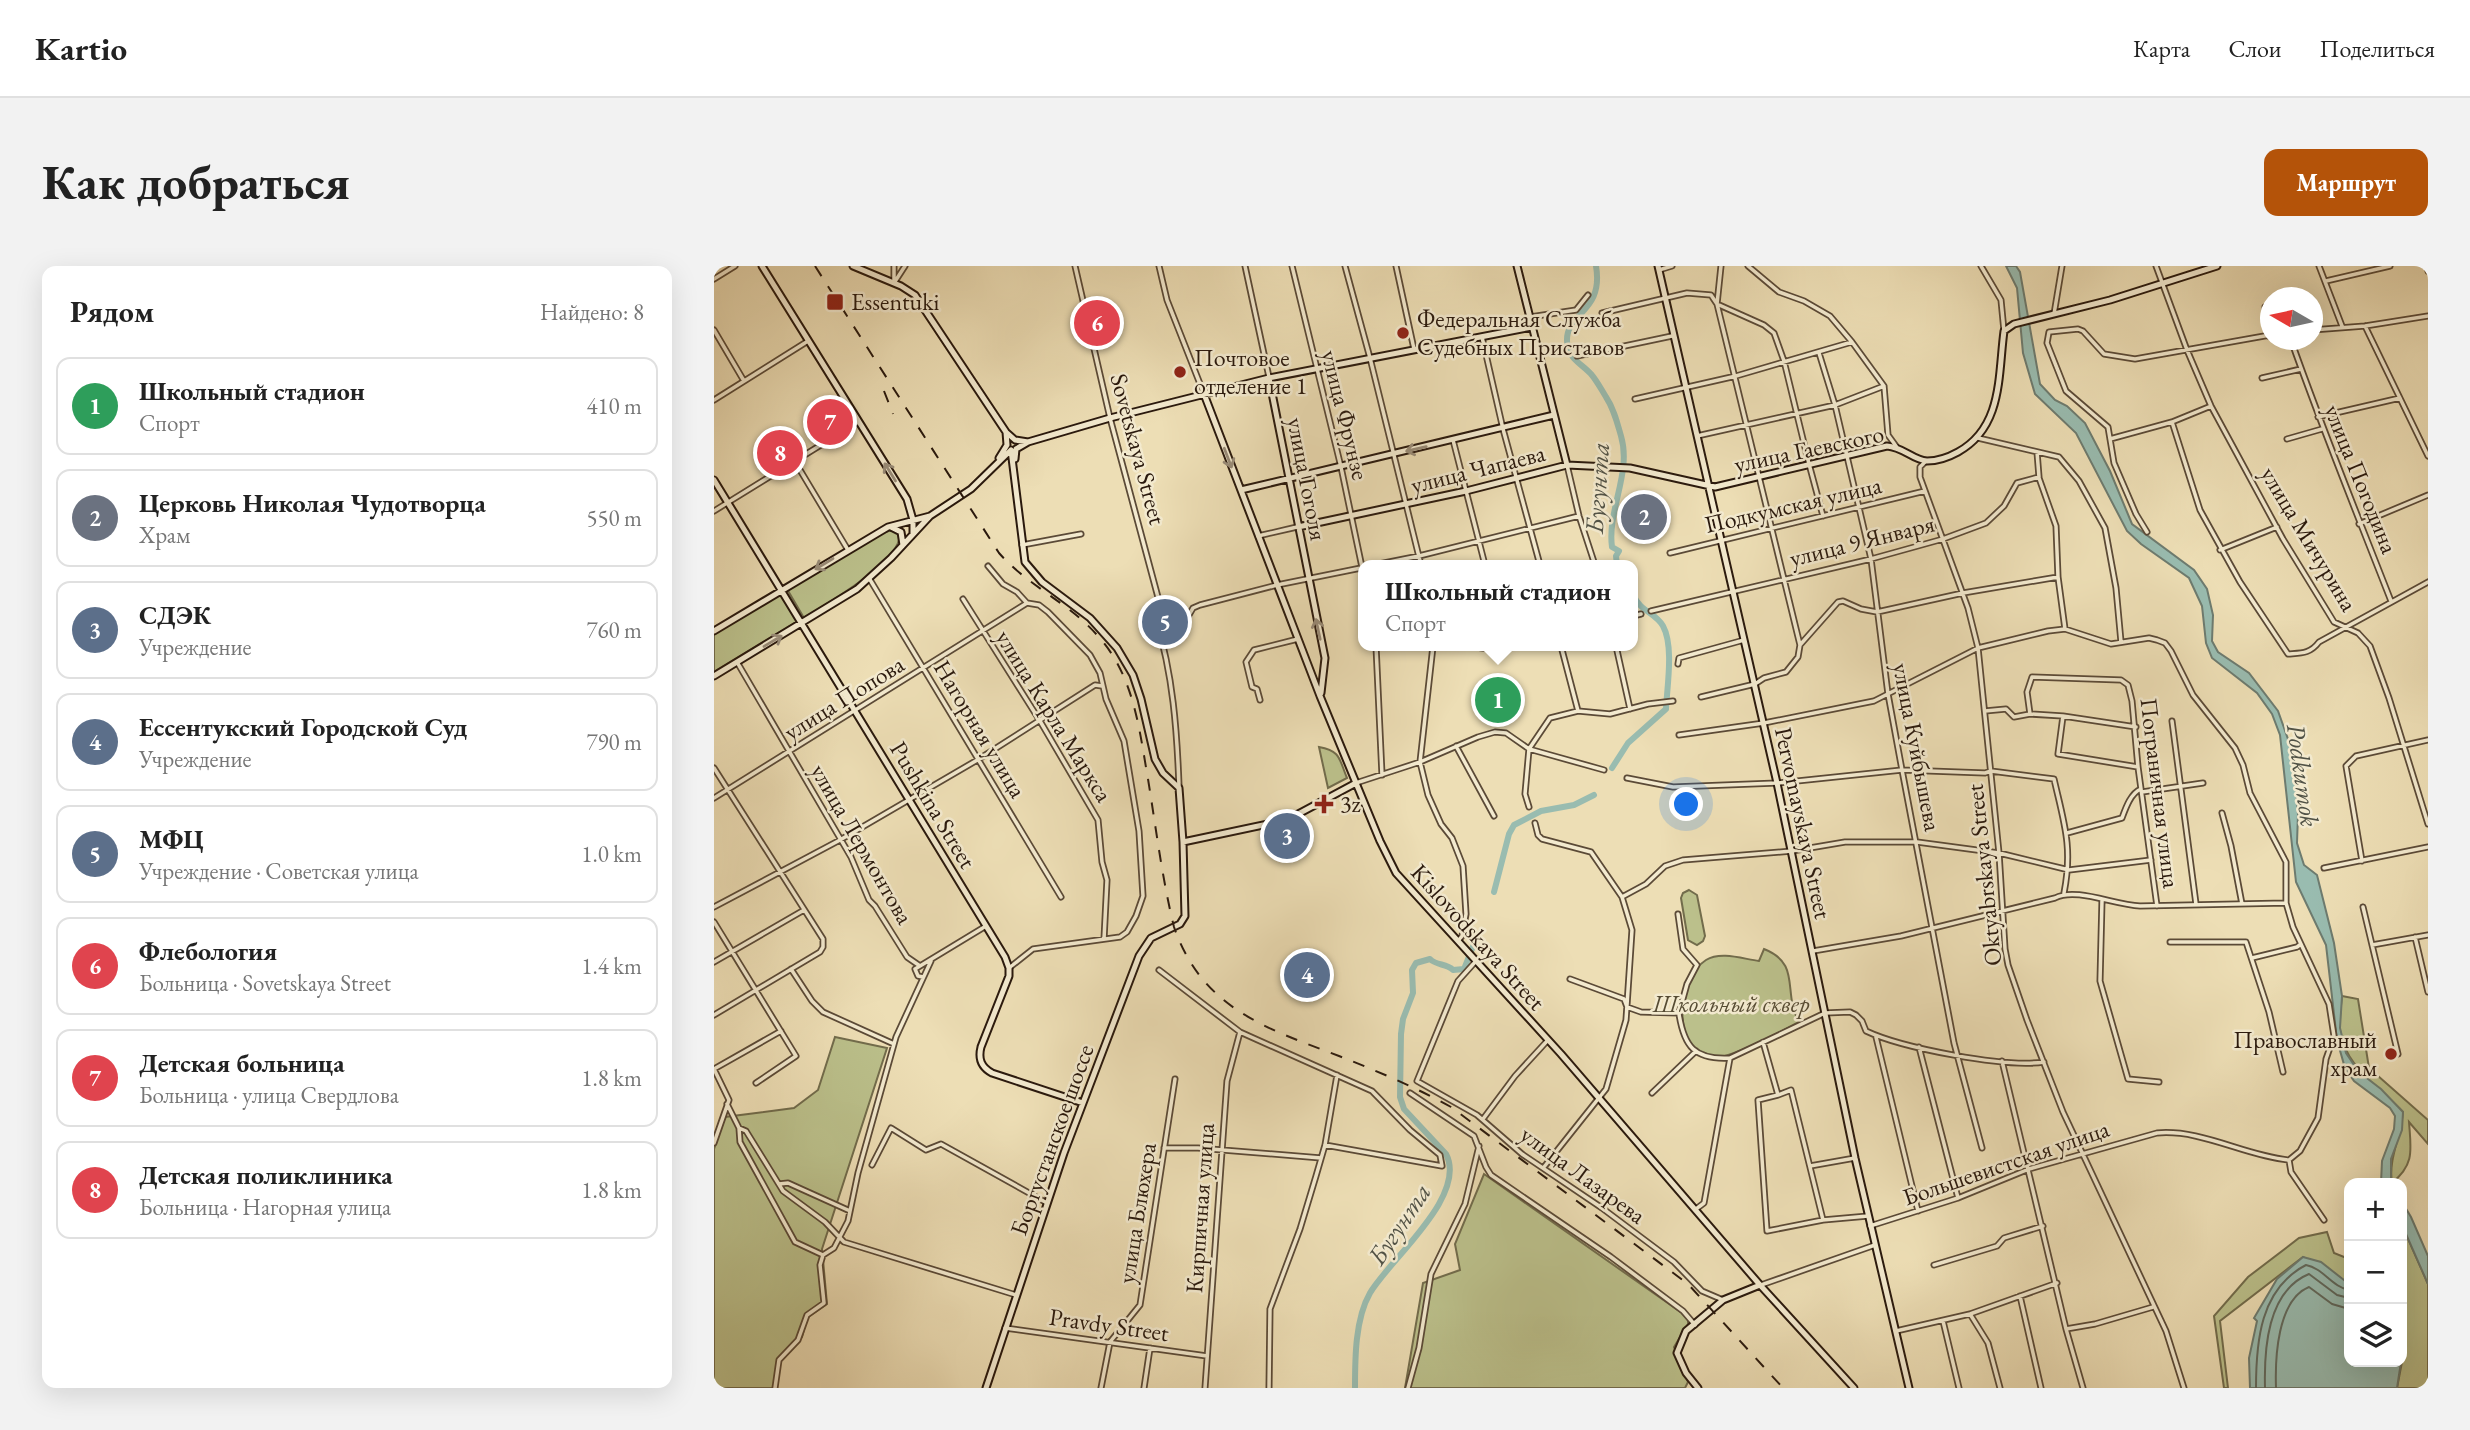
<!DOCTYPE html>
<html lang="ru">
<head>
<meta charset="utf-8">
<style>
	:root { --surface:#fff; --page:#f2f2f2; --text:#222; --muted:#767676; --line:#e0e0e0; --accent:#b45309 }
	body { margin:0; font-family:"EB Garamond",serif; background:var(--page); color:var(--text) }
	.controls { position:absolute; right:21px; bottom:21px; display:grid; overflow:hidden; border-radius:14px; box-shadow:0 7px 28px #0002 }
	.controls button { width:63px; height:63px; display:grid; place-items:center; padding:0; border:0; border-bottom:2px solid var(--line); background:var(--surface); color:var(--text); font:35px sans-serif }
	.compass { position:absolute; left:1546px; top:21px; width:63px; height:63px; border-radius:50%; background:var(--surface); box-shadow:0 7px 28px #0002; rotate:279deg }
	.you { position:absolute; left:973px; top:539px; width:24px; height:24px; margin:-18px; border:5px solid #fff; border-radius:50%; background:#1a73e8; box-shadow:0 0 0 10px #1a73e833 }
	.badge { display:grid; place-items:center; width:46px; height:46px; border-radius:50%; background:var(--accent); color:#fff; font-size:23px; font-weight:700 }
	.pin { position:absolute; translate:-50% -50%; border:4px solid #fff; box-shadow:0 2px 7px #0006 }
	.popup { position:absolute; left:644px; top:294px; width:280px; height:91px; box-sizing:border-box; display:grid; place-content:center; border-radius:14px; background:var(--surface); filter:drop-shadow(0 2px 5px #0005); font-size:23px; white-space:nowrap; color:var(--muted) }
	.popup b { font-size:26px; color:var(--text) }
	.popup::after { content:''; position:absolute; left:50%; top:100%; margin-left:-14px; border:14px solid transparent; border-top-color:var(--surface) }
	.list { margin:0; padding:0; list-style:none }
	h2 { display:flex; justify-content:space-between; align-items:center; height:91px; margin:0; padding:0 28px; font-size:30px }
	h2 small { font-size:23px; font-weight:400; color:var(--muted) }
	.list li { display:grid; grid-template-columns:46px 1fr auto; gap:21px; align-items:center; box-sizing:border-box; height:98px; margin:0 14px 14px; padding:0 14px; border:2px solid var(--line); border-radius:14px }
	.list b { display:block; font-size:26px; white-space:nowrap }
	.list p { margin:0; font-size:23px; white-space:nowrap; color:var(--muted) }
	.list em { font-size:23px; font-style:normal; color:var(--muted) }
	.icon { flex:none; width:38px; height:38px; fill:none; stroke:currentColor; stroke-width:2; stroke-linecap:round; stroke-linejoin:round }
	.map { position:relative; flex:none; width:1714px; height:1122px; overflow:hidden; border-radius:14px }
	header { display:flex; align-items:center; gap:42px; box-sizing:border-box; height:98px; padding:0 35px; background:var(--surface); border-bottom:2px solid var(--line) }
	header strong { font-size:33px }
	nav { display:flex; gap:38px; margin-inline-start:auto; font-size:24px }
	.intro { display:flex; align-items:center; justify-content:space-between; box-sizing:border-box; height:168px; padding:0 42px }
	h1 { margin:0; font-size:49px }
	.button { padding:18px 32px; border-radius:14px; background:var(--accent); color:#fff; font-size:24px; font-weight:700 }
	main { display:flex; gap:42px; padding:0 42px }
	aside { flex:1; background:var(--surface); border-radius:14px; box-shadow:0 7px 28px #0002 }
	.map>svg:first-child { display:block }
	.green { fill:#bbc08b; stroke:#726c4c; stroke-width:2 }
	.water { fill:#99bcb0; stroke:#6d7b6f; stroke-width:2 }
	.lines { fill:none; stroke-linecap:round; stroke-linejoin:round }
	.shore { stroke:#626a5e; stroke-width:2 }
	.river { stroke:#99bcb0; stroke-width:6 }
	.street-casing { stroke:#5b4a37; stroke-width:7 }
	.secondary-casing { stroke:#2a190d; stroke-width:9 }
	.street { stroke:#f3eacf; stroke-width:3.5 }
	.secondary { stroke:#f3eacf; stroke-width:5 }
	.rail { stroke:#2a190d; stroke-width:2; stroke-dasharray:12 12; stroke-linecap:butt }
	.oneway { stroke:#998c78 }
	.poi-dot { fill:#8f2418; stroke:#f3eacf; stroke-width:2.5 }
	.labels { text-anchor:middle; stroke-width:5; stroke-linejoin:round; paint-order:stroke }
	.poi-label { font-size:24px; fill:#2a190d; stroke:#f3eacf; text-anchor:start }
	.street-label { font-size:24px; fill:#2a190d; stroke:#f3eacf }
	.park-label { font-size:24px; font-style:italic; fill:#564b33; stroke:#f3eacf }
	.water-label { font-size:26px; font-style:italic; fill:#515246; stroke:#f3eacf }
</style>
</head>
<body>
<header>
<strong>Kartio</strong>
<nav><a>Карта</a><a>Слои</a><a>Поделиться</a></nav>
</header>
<div class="intro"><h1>Как добраться</h1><a class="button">Маршрут</a></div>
<main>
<aside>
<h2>Рядом<small>Найдено: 8</small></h2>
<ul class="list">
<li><span class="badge" style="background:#2e9e5b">1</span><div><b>Школьный стадион</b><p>Спорт</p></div><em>410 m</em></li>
<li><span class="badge" style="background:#6b7280">2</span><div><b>Церковь Николая Чудотворца</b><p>Храм</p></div><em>550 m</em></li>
<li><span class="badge" style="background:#5c6f8a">3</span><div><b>СДЭК</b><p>Учреждение</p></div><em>760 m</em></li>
<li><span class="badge" style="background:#5c6f8a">4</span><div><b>Ессентукский Городской Суд</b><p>Учреждение</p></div><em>790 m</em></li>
<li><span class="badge" style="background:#5c6f8a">5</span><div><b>МФЦ</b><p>Учреждение · Советская улица</p></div><em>1.0 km</em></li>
<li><span class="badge" style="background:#e0444e">6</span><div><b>Флебология</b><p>Больница · Sovetskaya Street</p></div><em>1.4 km</em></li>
<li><span class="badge" style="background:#e0444e">7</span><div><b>Детская больница</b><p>Больница · улица Свердлова</p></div><em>1.8 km</em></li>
<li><span class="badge" style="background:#e0444e">8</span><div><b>Детская поликлиника</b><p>Больница · Нагорная улица</p></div><em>1.8 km</em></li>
</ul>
</aside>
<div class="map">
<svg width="1714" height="1122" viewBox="0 0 1714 1122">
	<rect width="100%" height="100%" fill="#eddeb5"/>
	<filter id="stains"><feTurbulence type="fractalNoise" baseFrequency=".00286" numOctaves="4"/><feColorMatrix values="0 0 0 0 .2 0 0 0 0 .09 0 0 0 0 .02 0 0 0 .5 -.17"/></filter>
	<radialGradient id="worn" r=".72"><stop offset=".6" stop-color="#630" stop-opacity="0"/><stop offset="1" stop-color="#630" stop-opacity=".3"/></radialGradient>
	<!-- green -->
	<path class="green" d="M175,265H183L186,269C185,297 113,337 90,352L73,323L165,268Z
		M67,326L84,355L0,406V367Z
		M797,421L807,429L806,437L802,442L771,446L763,441L761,433L767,424Z
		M605,481C627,485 625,493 633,512L614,522Z
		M975,624L983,629L991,670L989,675L983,679L974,674L967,632L969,627Z
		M1050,683C1088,698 1068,726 1085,756C1067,765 1024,789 1005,791C955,794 962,713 992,694C1007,685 1029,693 1045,695Z
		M1628,730L1644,733L1655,802L1714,854V878L1695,856C1697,884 1701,898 1678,917C1674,893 1687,871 1689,846C1664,820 1631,801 1626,764C1625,753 1627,741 1628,730Z
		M121,771L173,782L108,983L113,1038L93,1052L88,1071L66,1094L62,1122H0V883L11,851L80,842L104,824Z
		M770,908L968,1047L974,1054V1058L960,1081L974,1116L971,1122H691L709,1017L746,1004L741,978Z
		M1688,959L1714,1018V1122H1683L1688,1096Z
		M1613,966L1620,987L1635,993V1018L1589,991L1506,1055L1514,1122H1510L1500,1050L1534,1011L1585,972Z"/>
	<!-- water -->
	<path class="water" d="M1292,0H1302L1306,6L1326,118L1341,134L1353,140L1371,157L1396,205L1418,258L1480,304L1493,323L1499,349L1498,375L1504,386L1535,407L1564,445L1579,487L1584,548L1583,577L1590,599L1603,609L1620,677L1628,730L1626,762L1632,787L1645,806L1667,823L1689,846L1688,864L1677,893V917H1667L1668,895L1680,863L1681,850L1676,842L1640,815L1631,802L1623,774L1612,679L1582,616L1566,469L1558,448L1543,427L1498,392L1492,377L1488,340L1475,312L1427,278L1413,265L1362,167L1321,128L1309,87L1303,22Z
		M1688,936L1697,951L1714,990V1018L1688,959Z
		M1589,991L1607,996L1635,1018V1096H1687L1683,1122H1536L1535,1092L1543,1055L1540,1052L1563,1013Z"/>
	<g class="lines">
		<!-- shore -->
		<path class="shore" d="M1542,1122C1542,1076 1546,1023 1592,999C1609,1002 1618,1021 1635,1024
			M1551,1122C1550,1084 1553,1025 1595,1008L1623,1029L1635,1032
			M1562,1122C1561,1093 1563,1034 1595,1021L1618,1038L1635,1043"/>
		<!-- river -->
		<path class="river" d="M882,0C890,47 852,46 853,75C854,93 867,97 877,108C883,115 887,123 892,131C900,143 903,156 907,170C918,207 893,244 898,281L905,285L902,290L903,299
			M898,502L914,477L952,443C953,421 960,380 949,360C941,346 926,346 919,328
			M780,626L795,568L800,559L827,545L860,539L880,529
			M641,1122C641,1093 641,1053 656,1027C676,993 754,930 732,888L690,843L686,831L687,768L689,753L699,727L698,704L702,697L716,693C723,700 732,697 739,704L750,703L760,678"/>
		<!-- street casing -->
		<g class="street-casing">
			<path id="street" d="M180,0V15
				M361,0L396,152L445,335
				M445,0L453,34L490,128
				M531,0L555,111
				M578,0L627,201L649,306
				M631,0L656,92L707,299
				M682,0L700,83
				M1007,0L1003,38L1086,379
				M1034,0L1065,26L1090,35L1116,50L1138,76L1170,120L1174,169L1182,180
				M1267,0L1287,34L1290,65
				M1442,0L1473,84L1497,140L1569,273L1620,356L1644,367L1656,380L1675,432L1714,558
				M1605,0L1628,60
				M1713,0L1714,5
				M945,4L958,0
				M0,13L21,0
				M1612,15L1676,0
				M180,17L191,0
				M888,47L973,27L997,29L1003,38L1050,59L1060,67L1070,95L1095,198L1109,250
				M1340,48L1348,0
				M816,51L862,44L874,29
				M1651,60L1714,190
				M0,64L30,115
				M1598,64L1651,60L1714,50
				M1554,70L1551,41H1556
				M768,71L789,163L826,299
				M1577,74C1608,162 1643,248 1677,335
				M1105,87L1121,139L1157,293L1174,428L1188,504L1240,777L1268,882
				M863,90L958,70
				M1548,112L1587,103
				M921,133L1022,110L1138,76
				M0,134L94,75
				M1604,151L1686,132
				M1458,156L1486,244L1526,316L1574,388C1587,387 1596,388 1605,376L1714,316
				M983,170L1121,139L1170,120
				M1264,172L1345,191L1365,215L1391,262L1402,322L1407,376
				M1396,173L1458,156L1497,140
				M1573,173L1608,163
				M739,174L771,299
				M71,179L134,284
				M1212,195L1206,201V211L1254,342L1264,382L1285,587L1291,683L1294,699L1313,754L1349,846L1452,1065L1470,1122
				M853,199L865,250L881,299
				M1325,212L1342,260L1344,311L1351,363
				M0,245L144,156
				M1645,258L1714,229
				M1433,266L1422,248L1400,197L1394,161L1352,125L1333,77L1335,66L1364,63L1369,65L1390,88L1421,93L1556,69
				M544,270L583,261
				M308,279L367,268
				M1506,284L1563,261
				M956,287L1211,225
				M660,299L705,290L865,250
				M274,300L289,318L303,326L313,337L325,339L334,346L376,389L386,407L392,433L410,475L425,565L429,630L422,650L413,666L406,671L319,683L295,702
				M155,312L347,631
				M249,333L326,455L384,554L388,596L393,614L390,673
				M937,345L1157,293L1229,273L1272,257L1290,240L1303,217L1325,211L1323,186
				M919,350L927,348
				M442,354C459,408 463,465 465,520
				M472,354L479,342L486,339L563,319L647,302
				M662,380L668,509
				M719,380L706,496L714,529L727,558L738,572L749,600L752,648L748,670L744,675
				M752,380L769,382L779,380
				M847,380L864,445
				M902,380L916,443
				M23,396L137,591L155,634L161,640L193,691L206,700L272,660
				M964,398L965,392L1030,374
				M987,431L1041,418L1050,412L1072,406L1084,391L1086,379L1124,336L1129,335L1147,343L1163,346L1249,327L1344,311
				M546,434L543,423L538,421L532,396L540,384L584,373
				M1271,445L1292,443L1300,451L1316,448L1349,450L1422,461
				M1316,448L1313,426L1318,411L1407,414L1414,419L1418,435L1424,501L1443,640
				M1349,450L1344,488L1424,501
				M1458,455L1482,638
				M965,469L1050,457L1160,435L1264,382L1334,365L1351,363L1397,378L1435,372L1443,374L1451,377L1457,385L1479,429L1521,482L1529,499L1536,527L1572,596V637
				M742,480L780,550
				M0,502L109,673V681L106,686L0,749
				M913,512L959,521L1063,517L1188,504L1271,507L1277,505L1340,513C1350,557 1359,581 1350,627
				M642,517L706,496L764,471L781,466L792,467L815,483L890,504
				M1428,526L1489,517
				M0,532L313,337
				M815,541L811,528L815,483L836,452L864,445L896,448L934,438L959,435
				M1508,547L1517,580L1528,638
				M821,557L824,569L828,573L877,586L908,631L918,664L912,754L892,823L830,901
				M1353,567L1408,552C1412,541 1417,527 1427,523
				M1648,595L1632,500L1642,490L1714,474
				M1610,602L1714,581
				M908,631L932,618L951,600L969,594L1078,585L1131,576H1203L1285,587L1355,604L1437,594
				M1388,634L1386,715L1414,813L1445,816
				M0,641L126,574L265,493L381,419L388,420
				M1649,641L1684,788
				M0,656L82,790L42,817
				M1701,671L1714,726
				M1456,676H1532L1555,746L1569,806
				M1658,679L1714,669
				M1099,685L1187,670L1341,632C1362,621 1400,639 1426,640L1572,637L1579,661L1615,738L1620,770L1612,793L1604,852L1586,885L1575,894
				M1538,692L1583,681L1587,678
				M762,695L744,715L703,815L763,849L808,888L888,942L960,996L988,1025L1009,1034
				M0,696L90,644
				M206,700L201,703L204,710L209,711
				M77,703L98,735L109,746L180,778
				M445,704L526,766L658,825L696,864L726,889L728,900L611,879
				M856,713L910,733L913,741L927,746L965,747L973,718L983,699L969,683L964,648
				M965,748C970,780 980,794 1016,792
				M1162,771L1204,945
				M1049,776L1064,829L1044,834L1053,965L1109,954L1154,950
				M1205,781L1244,932
				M1288,795L1352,1063L1369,1122
				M0,803L15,834L0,877
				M0,803L67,765
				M696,827L760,870L772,901L777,909L897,991L969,1045L981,1059
				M938,827L982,785
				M1064,829L1077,824L1109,954
				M13,838L25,862L26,876L81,976L109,989
				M769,853L801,810L834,774
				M25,862L32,865L69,925L111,956L130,976L302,1029
				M450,882H484L607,892
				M1575,894L1577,906L1610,954
				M158,899L177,862L212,884L227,878L333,937
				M1096,900L1141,892
				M65,918L74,917L136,945
				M982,943L990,937L1016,792L1111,747L1136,746L1142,749L1148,755L1152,765C1188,782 1291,802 1330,796
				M1156,960L1244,932L1315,903L1443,867C1488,863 1531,890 1575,894
				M1220,999L1283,980L1290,972L1329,960
				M1047,1019L1161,979
				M1306,1030L1327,1122
				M1256,1048L1274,1077L1286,1122
				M1229,1055L1245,1122
				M291,1062L493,1090
				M1352,1063L1381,1058L1439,1041
				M1182,1065L1256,1048L1343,1017
				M61,1122L65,1094L84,1074L93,1049L110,1037L106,999L109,989L120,982L134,955L144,907L182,771L217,695
				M387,1122L396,1076L426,1039L461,813
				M430,1122L436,1082
				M491,1122L513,815L526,766
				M555,1122L556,1043L586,963L602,910L611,879L623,809
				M694,1122L705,1082L717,1008L751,938L765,880"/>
		</g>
		<!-- secondary casing -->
		<g class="secondary-casing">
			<path id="secondary" d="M48,0L193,233L199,254V268
				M139,0L187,20L201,29L292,166L301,174L314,176
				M803,0L853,199
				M944,0L1063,517L1141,892L1195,1122
				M555,112L611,392L607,427
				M490,128L606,430L666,575L682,607L847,788L1046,1019L1140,1122
				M285,192L293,179L292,166
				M301,193L302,183L314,176L396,152L555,112L818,61
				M0,214L291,691L295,702V710L267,781C264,793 267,801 278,807L369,837
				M527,224L840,149
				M177,261L187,266L189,279
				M584,261L752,225L853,199L916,202L1001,221L1173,180C1189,181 1199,194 1213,195C1225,195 1235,191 1244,186C1289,161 1284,110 1290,65L1300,58L1396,34L1503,0
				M0,365L174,261L216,250
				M0,410L143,323L177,292L216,250L257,223L297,184
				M469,576L573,554L642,517
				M272,1122L350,887L425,690L437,672L466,658L471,650L469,576L465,522L449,507L441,493L427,433L419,409L403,382L376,352L328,316L311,296L297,184
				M984,1122L972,1107L963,1087L972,1065L1009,1034L1046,1019"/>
		</g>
		<!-- street -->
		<use href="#street" class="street"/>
		<!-- secondary -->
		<use href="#secondary" class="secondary"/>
		<!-- rail -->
		<path class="rail" d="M101,0L285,287C314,320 355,337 383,369C420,409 425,462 434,513C442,562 448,612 460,661C488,742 551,762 625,790C663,805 701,821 737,841L974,1018L1069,1122
			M170,125L179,148"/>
	</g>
	<!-- one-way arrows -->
	<defs><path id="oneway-shaft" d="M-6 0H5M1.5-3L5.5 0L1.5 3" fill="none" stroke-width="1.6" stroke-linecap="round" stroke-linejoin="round" transform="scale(1.75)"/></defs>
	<g class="oneway">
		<use href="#oneway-shaft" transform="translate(702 183) rotate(167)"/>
		<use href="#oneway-shaft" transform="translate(514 192) rotate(69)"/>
		<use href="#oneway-shaft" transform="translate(176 206) rotate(-122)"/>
		<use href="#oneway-shaft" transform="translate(110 298) rotate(149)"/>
		<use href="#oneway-shaft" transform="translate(604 363) rotate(-102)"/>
		<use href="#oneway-shaft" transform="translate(59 375) rotate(-31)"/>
	</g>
	<!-- markers -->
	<g class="poi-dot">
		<rect x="112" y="27" width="18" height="18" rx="3.5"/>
		<circle cx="689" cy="67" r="7"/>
		<circle cx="466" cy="106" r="7"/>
		<path d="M606.5 527.5h7v7h7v7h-7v7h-7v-7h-7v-7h7z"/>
		<circle cx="1677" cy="788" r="7"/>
	</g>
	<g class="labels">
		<!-- poi labels -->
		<g class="poi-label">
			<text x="137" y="44">Essentuki</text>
			<text x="703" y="61">Федеральная Служба<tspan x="703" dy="28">Судебных Приставов</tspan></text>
			<text x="480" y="100">Почтовое<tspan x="480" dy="28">отделение 1</tspan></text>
			<text x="626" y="546">3z</text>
			<text x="1663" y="782" text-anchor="end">Православный<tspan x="1663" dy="28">храм</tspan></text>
		</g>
		<!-- street labels -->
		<g class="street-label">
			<text transform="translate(631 149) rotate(76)" y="8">улица Фрунзе</text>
			<text transform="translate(424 183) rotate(75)" y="8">Sovetskaya Street</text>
			<text transform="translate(1095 183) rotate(-12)" y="8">улица Гаевского</text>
			<text transform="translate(764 203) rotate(-14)" y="8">улица Чапаева</text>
			<text transform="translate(593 213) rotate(79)" y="8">улица Гоголя</text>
			<text transform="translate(1647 213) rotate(68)" y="8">улица Погодина</text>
			<text transform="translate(1079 239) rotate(-13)" y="8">Подкумская улица</text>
			<text transform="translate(1595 273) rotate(59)" y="8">улица Мичурина</text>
			<text transform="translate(1148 275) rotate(-14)" y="8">улица 9 Января</text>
			<text transform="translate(130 432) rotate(-32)" y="8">улица Попова</text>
			<text transform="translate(340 450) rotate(58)" y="8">улица Карла Маркса</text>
			<text transform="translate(266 463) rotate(59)" y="8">Нагорная улица</text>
			<text transform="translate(1203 481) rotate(79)" y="8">улица Куйбышева</text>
			<text transform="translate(1446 527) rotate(83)" y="8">Пограничная улица</text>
			<text transform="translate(219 539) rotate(59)" y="8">Pushkina Street</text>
			<text transform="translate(1089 557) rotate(78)" y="8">Pervomayskaya Street</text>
			<text transform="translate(148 578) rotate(60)" y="8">улица Лермонтова</text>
			<text transform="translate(1270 609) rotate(-96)" y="8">Oktyabrskaya Street</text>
			<text transform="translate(764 671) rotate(48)" y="8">Kislovodskaya Street</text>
			<text transform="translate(338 874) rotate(-70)" y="8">Боргустанское шоссе</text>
			<text transform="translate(1292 897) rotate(-19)" y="8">Большевистская улица</text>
			<text transform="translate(869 909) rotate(36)" y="8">улица Лазарева</text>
			<text transform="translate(486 942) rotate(-86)" y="8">Кирпичная улица</text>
			<text transform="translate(423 947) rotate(-81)" y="8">улица Блюхера</text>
			<text transform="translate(395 1059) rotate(8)" y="8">Pravdy Street</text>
		</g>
		<!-- park labels -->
		<g class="park-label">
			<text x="1017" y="746">Школьный сквер</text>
		</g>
		<!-- water labels -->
		<g class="water-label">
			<text transform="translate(883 222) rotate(-86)" y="9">Бугунта</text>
			<text transform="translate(1589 509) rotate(82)" y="9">Podkumok</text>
			<text transform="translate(685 958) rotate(-56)" y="9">Бугунта</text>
		</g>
	</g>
	<rect width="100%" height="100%" filter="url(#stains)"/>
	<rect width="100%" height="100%" fill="url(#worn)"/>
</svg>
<div class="controls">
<button>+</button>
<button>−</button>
<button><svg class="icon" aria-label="layers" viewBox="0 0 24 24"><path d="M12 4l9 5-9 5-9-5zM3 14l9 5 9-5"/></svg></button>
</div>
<svg class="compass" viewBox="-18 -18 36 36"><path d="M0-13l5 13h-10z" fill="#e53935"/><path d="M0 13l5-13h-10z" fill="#767676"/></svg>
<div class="you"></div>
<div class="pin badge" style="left:784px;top:434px;background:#2e9e5b">1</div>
<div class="popup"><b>Школьный стадион</b>Спорт</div>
<div class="pin badge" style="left:930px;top:251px;background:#6b7280">2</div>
<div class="pin badge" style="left:573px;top:570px;background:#5c6f8a">3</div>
<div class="pin badge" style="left:593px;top:709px;background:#5c6f8a">4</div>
<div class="pin badge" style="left:451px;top:356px;background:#5c6f8a">5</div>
<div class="pin badge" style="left:383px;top:57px;background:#e0444e">6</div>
<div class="pin badge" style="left:116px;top:156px;background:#e0444e">7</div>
<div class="pin badge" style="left:66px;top:187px;background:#e0444e">8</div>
</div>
</main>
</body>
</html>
